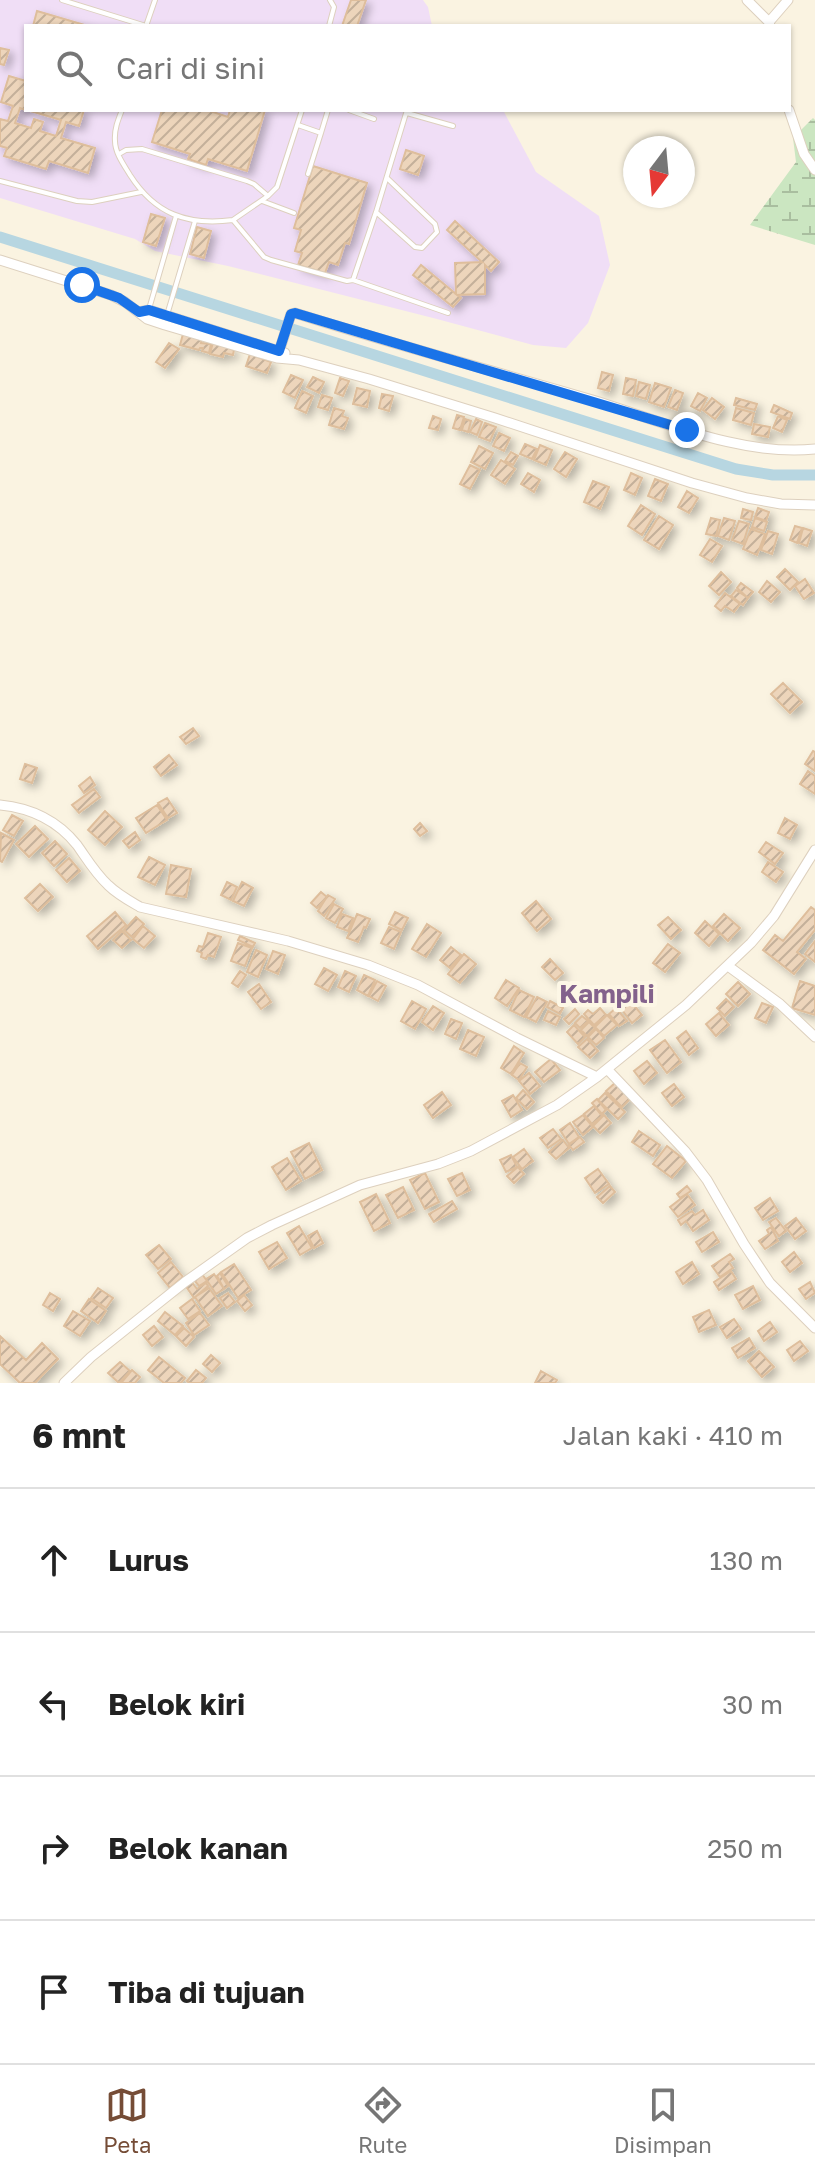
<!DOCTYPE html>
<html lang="id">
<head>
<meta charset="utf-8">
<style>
	:root { --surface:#fff; --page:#f2f2f2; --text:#222; --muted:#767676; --line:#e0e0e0; --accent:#754c36 }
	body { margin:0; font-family:"Golos Text",sans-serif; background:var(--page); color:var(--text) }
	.compass { position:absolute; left:623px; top:136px; width:72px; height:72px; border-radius:50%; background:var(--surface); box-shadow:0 2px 6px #0004; rotate:196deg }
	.stop { position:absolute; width:24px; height:24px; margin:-18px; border:6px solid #1a73e8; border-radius:50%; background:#fff }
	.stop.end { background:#1a73e8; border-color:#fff; box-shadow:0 2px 8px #0008 }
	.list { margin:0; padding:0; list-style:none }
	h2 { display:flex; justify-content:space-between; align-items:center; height:104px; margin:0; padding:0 32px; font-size:34px }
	h2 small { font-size:26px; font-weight:400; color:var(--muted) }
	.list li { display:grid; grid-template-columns:52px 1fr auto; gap:24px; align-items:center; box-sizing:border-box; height:144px; padding:0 32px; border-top:2px solid var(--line) }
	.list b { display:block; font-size:30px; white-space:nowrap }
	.list em { font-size:26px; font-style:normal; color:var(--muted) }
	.icon { flex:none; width:44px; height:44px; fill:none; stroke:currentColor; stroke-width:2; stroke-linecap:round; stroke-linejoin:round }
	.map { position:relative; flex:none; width:815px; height:1383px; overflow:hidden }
	.search { position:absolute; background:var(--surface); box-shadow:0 2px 6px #0004; left:24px; right:24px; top:24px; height:88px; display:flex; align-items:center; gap:20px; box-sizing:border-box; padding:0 28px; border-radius:0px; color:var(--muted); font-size:30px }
	.sheet { height:680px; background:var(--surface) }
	nav { display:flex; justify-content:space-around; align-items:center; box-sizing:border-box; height:112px; border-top:2px solid var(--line); background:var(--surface); font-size:22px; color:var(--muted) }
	nav a { display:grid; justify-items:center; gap:4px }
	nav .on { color:var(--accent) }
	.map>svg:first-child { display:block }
	.education { fill:#f0def6 }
	.wetland { fill:url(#wetland-marsh) }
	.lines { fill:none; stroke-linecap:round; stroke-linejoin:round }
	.canal { stroke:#b7d6e1; stroke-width:11 }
	.building { fill:url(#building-hatch); stroke:#debe9c; stroke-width:2; filter:url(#shadow) }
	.service-casing { stroke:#ddd0be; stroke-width:6 }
	.minor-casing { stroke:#ddd0be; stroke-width:11 }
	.service { stroke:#fff; stroke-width:4 }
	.minor { stroke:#fff; stroke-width:9 }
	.route { stroke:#1a73e8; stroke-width:10 }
	.labels { text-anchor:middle; stroke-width:8; stroke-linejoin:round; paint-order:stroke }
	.quarter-label { font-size:26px; font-weight:bold; fill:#83628c; stroke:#fdf7e6 }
</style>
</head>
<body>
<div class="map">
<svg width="815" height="1383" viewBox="0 0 815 1383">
	<defs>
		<pattern id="wetland-marsh" width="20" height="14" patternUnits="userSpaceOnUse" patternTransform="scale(2)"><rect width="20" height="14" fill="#cbe6c1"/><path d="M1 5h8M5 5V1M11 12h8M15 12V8" fill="none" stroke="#a9be9f"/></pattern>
		<pattern id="building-hatch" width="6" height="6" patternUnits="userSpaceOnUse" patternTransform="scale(2)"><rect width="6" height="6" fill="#edd5bb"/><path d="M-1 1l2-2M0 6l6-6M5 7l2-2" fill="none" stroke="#c4b09a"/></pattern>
		<filter id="shadow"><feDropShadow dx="4.5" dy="4.5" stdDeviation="4" flood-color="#0004"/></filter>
	</defs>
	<rect width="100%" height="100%" fill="#faf3e1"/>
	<!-- education -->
	<path class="education" d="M0,0H423L428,7L432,26H26V110H503L536,172L599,216L610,265L588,323L566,348L533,345L437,319L228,266L155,251L135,239L0,198Z"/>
	<!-- wetland -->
	<path class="wetland" d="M813,118L815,120V245L750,225L796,162L793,138Z"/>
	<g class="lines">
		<!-- canal -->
		<path class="canal" d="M0,237L736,469L773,475H815"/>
	</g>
	<!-- building -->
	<path class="building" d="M351,0H366L357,26H342Z
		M37,11L88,26H33Z
		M0,48L9,50L4,65L0,64Z
		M9,76L26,81V110L20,108L15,123L31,128L34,119L43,122L40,131L56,136L61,120L27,110H84L79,126L66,122L61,138L95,148L88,173L49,161L46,169L4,156L7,148L0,146V119L8,121L13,106L1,102Z
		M162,110H207L228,117L230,110H265L247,171L208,159L206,165L188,159L190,154L152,142Z
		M406,150L424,156L418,175L400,169Z
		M313,166L367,183L349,244L345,243L338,265L329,262L325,273L298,265L302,253L295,251L301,230L294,228Z
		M151,214L165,218L156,246L143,242Z
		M455,221L499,262L491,271L485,265V294L457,295L461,298L453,307L413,275L421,265L456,294L455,263L482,262L447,230Z
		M197,227L211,231L204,258L190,254Z
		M183,334L202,339L201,343L211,344L209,353L202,351L203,348H200L199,350L180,345Z
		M213,342L234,350L233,355L224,353L223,357L210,354Z
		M169,343L179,349L165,368L156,362Z
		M250,354L271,362L267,373L246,366Z
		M602,372L613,375L609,391L598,388Z
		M291,375L303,380L295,398L283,392Z
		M313,377L324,382L319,393L307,387Z
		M340,378L349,381L343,396L335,393Z
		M626,378L636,380L633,396L623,394Z
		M639,382L650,385L646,399L636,396Z
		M655,383L671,388L664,407L649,402Z
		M357,388L370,391L367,407L353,404Z
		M675,390L683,393L677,410L668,407Z
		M302,391L313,396L306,413L295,408Z
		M698,393L707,398L700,411L691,406Z
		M382,394L393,396L389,411L379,408Z
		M322,395L332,398L328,410L318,407Z
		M712,398L724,407L715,419L703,410Z
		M736,398L757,404L755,410L734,405Z
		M774,405L792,413L790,419L771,412Z
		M334,408L344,411L342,416L348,418L344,429L329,425Z
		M736,408L754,413L751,425L733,420Z
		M457,415L464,417L460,430L453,428Z
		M433,416L441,419L438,430L429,428Z
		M778,416L787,420L782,432L773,428Z
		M465,419L471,421L468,432L462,430Z
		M476,419L482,422L477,435L470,432Z
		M485,423L496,427L490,441L479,437Z
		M754,424L770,427L768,437L752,434Z
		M499,433L510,438L504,451L493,446Z
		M525,444L537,449L532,459L520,454Z
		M540,445L552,450L546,465L534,460Z
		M479,446L493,453L485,469L471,462Z
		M511,452L518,456L513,465L505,461Z
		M565,452L577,459L566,477L554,469Z
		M501,460L515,469L505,484L491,475Z
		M470,465L480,470L470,489L460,484Z
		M528,473L540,480L534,492L521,484Z
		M631,473L642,478L635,495L624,490Z
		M655,479L668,484L661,501L648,496Z
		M593,481L609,487L600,509L584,502Z
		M687,491L698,498L689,513L678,507Z
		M641,505L655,514L642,535L628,526Z
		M758,508L769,512L766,521L755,517Z
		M743,509L753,512L751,520L741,518Z
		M659,516L673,525L659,549L644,540Z
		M711,518L720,520L716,536L706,534Z
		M724,518L735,521L729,540L718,536Z
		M755,518L767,522L764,531L752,527Z
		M739,521L749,524L743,544L732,540Z
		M795,526L802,528L797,543L790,540Z
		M803,528L812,531L807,546L799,543Z
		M751,529L765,534L757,555L743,549Z
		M768,531L778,534L772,554L761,550Z
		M710,539L722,546L712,562L700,555Z
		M785,569L798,582L790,590L777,577Z
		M721,572L731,582L719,595L709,586Z
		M805,579L814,593L804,599L795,586Z
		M767,581L780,592L771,602L759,592Z
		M741,583L753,592L748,598L737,588Z
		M736,590L748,598L743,605L731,596Z
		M725,593L740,604L734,612L725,606L721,611L715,606Z
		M783,683L802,702L790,713L771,694Z
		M193,728L199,736L186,744L180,737Z
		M813,751L815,752V771L805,764Z
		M169,755L177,765L161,776L154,767Z
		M25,764L37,768L32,783L20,779Z
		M808,771L815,776V794L800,784Z
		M90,777L95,785L84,793L79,786Z
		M94,789L100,797L79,813L72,805Z
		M167,798L177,813L168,818L158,803Z
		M157,805L167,820L146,833L136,818Z
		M105,811L122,827L105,845L88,830Z
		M12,815L23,821L14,836L3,830Z
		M785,818L797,825L790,839L778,833Z
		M420,823L427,831L420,836L414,829Z
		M35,826L48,839L29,857L16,844Z
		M135,832L140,840L129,848L123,841Z
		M1,833L14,840L2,862L0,861Z
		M55,841L67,854L54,866L42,853Z
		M766,842L783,853L775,864L759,852Z
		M149,857L165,865L155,885L138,877Z
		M69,858L80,871L67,882L56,870Z
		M768,862L783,872L776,882L762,872Z
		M171,865L191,869L186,897L166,894Z
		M227,882L237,887L231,900L221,895Z
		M242,882L253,888L244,906L233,901Z
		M40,884L53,897L38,911L25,898Z
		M321,892L327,897L317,908L311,903Z
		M328,895L335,899L324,916L318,911Z
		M536,901L551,919L537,931L522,913Z
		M334,904L343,909L335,923L326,918Z
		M811,907L815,910V930L797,952L806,959L794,974L763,950L775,935L783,941Z
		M115,912L126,925L98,949L87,936Z
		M395,912L408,918L402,930L389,924Z
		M342,914L353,918L348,931L337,927Z
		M357,914L370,919L366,928L364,927L358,942L347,938Z
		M724,914L740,928L728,941L713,926Z
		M136,917L144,924L132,937L124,930Z
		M668,917L681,930L671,939L658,925Z
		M705,921L719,934L709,946L695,933Z
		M427,924L441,933L426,957L412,949Z
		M143,926L155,936L144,948L133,939Z
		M389,927L401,932L394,949L381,943Z
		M122,931L131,940L122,948L113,940Z
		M208,933L221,937L214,957L208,955L206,959L201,957L202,953L197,951L199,946L203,947Z
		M240,936L255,943L253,947L238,940Z
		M815,941V962L805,954Z
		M238,943L252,948L245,966L231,961Z
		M668,944L680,953L665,972L653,963Z
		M451,947L461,955L450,968L440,960Z
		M256,950L267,955L258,977L247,972Z
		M273,951L285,955L278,974L266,969Z
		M464,954L476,964L460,983L448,974Z
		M550,959L563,973L555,980L542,967Z
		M324,968L337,975L328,991L315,984Z
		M240,971L246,975L238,987L232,983Z
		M345,971L356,976L349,992L338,987Z
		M364,975L375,980L368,996L357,990Z
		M506,980L519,988L507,1006L495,998Z
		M377,981L386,986L378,1001L369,996Z
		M800,981L815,986V1015L792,1008Z
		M738,982L750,994L738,1006L726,994Z
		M259,984L271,1002L261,1009L248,992Z
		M519,990L534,997L524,1017L510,1010Z
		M626,991L630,996L617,1007L613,1002Z
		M537,997L547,1002L536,1022L526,1017Z
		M629,999L642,1015L632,1023L619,1006Z
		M726,999L734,1007L725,1016L717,1008Z
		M412,1001L426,1009L415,1029L401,1021Z
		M550,1001L563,1008L560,1014L547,1007Z
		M762,1003L773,1007L766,1023L755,1018Z
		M433,1006L444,1013L433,1030L422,1022Z
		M600,1008L606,1015L594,1025L584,1014L588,1010L593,1014Z
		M616,1008L627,1021L619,1026L609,1014Z
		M575,1009L579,1014L569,1024L564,1019Z
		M548,1011L560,1017L556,1025L544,1020Z
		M719,1013L729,1025L716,1036L706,1024Z
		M607,1015L617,1025L604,1036L595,1027Z
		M582,1016L588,1021L580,1028L575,1023Z
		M451,1019L462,1023L456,1039L445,1034Z
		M589,1022L595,1028L587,1036L581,1030Z
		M574,1025L585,1037L578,1044L567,1032Z
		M596,1029L604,1038L596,1045L588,1037Z
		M468,1030L484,1037L476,1056L460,1049Z
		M686,1031L698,1048L689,1055L677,1038Z
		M587,1039L598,1051L590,1058L578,1047Z
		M665,1040L681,1062L667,1073L650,1050Z
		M514,1046L524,1053L511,1074L501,1068Z
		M551,1059L560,1070L544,1082L535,1072Z
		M647,1061L657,1073L644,1084L634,1071Z
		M520,1063L527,1067L519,1080L512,1075Z
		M529,1073L540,1086L530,1094L519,1081Z
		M615,1083L630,1099L622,1107L606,1091Z
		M674,1084L684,1097L672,1106L662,1093Z
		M523,1090L534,1102L527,1109L516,1098Z
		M442,1092L451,1105L433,1118L424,1105Z
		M605,1093L625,1112L618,1119L598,1100Z
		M513,1095L522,1110L511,1117L502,1101Z
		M597,1099L606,1110L602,1114L592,1103Z
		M594,1106L602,1116L592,1124L584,1114Z
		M583,1115L593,1127L583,1135L573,1122Z
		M604,1115L611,1123L600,1133L593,1126Z
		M570,1123L579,1137L569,1144L560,1130Z
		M553,1129L561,1139L548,1148L540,1138Z
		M639,1131L660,1145L653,1156L632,1142Z
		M580,1137L584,1142L573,1150L569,1145Z
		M563,1140L569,1148L556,1159L549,1152Z
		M309,1143L322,1170L305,1179L291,1152Z
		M667,1146L686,1161L672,1178L653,1164Z
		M524,1149L533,1161L522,1169L513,1157Z
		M511,1155L517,1167L506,1172L500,1160Z
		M287,1158L301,1181L286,1190L272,1167Z
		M518,1167L524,1174L514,1183L507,1176Z
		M598,1169L609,1184L595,1193L585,1178Z
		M425,1173L439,1202L425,1209L410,1180Z
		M462,1173L470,1190L457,1196L448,1179Z
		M610,1186L615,1192L603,1203L597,1197Z
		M687,1186L691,1191L680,1198L677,1194Z
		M403,1187L414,1210L398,1218L386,1195Z
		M376,1194L390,1223L374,1231L360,1202Z
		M687,1194L695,1205L678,1217L670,1207Z
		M770,1198L778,1211L763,1220L755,1208Z
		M452,1201L457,1209L434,1222L429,1214Z
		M703,1210L709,1220L693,1231L686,1221L681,1225L678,1220L692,1211L695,1215Z
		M776,1218L786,1231L779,1236L769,1222Z
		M796,1218L806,1231L795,1239L785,1226Z
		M299,1226L312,1248L300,1255L287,1233Z
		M771,1227L778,1241L765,1249L759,1241L769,1234L767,1230Z
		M317,1231L323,1243L314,1248L308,1236Z
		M713,1232L719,1242L702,1252L696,1242Z
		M277,1242L287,1258L269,1269L259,1252Z
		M159,1245L171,1259L158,1269L146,1255Z
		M794,1252L802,1263L790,1272L782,1262Z
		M730,1254L734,1259L729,1262L733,1268L720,1277L712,1266Z
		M171,1262L183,1277L170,1288L158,1273Z
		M692,1262L699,1274L683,1284L676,1272Z
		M234,1264L251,1290L238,1298L221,1272Z
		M731,1271L736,1279L719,1290L714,1282Z
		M220,1273L228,1286L224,1289L217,1276Z
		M202,1274L207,1281L199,1286L194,1280Z
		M214,1274L224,1289L216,1294L206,1279Z
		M191,1281L197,1289L206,1283L208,1286L194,1298L185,1285Z
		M810,1282L815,1293L806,1299L799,1289Z
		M753,1286L760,1300L743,1309L735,1295Z
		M98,1288L113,1298L106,1308L91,1298Z
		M209,1288L222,1306L208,1316L195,1297Z
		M50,1293L60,1299L53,1311L43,1305Z
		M228,1293L235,1302L227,1308L220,1298Z
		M244,1295L252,1305L245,1311L237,1301Z
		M89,1299L106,1311L98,1323L81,1311Z
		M192,1299L200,1311L188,1319L180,1308Z
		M709,1310L716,1325L699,1332L693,1317Z
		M73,1311L90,1321L80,1336L64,1326Z
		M165,1312L183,1326L175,1335L158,1321Z
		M200,1313L209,1325L194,1335L186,1323Z
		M734,1319L741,1329L727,1338L720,1327Z
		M770,1322L777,1332L764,1341L758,1331Z
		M154,1326L163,1337L152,1346L143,1335Z
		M184,1328L194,1337L186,1346L176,1336Z
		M0,1336L26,1360L42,1343L58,1359L35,1383H20L0,1364Z
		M749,1338L755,1348L738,1358L732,1348Z
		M800,1341L808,1351L794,1361L787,1350Z
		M759,1351L774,1367L762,1377L748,1361Z
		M211,1355L220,1363L212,1372L203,1364Z
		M159,1357L185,1378L181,1383H164L148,1370Z
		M120,1362L130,1371L119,1383L108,1373Z
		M132,1370L140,1377L135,1383H121Z
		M196,1370L206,1378L202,1383H189L187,1381Z
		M541,1371L557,1380L555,1383H535Z"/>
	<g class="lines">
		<!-- service casing -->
		<g class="service-casing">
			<path id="service" d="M62,0L146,26
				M146,26L155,0
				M329,26L334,7L330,0
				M122,110C118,120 114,130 115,141C115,153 124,165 130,175C155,214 187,226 233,220L264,257L271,260L347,281L353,280L448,313
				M349,110L374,119
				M407,113L453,126
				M298,125L321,133L308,174
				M321,133L328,110
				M119,154L126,150L142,149L247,181L254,184L268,196
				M0,181L77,201L92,202L141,192
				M262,201L294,213
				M376,212L415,247L422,248L437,232L435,224L387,178
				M233,220L268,196L277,187L302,110
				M353,280L376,212L407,110
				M149,309L176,216
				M167,315L195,221"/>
		</g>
		<!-- minor casing -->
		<g class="minor-casing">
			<path id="minor" d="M747,0L769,22L770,26
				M769,22L788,0
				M789,110L804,154L815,170
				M0,260L111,295L125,302L147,319L165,325L277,358L299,360L369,379L495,418L692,483L747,498L781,504L815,505
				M139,312L149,310L285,353
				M277,358L291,314L295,313C392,344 491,370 589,399C660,420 741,457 815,449
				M0,805C31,808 57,820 77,845C87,859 95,873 108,885C117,894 128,900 140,907L288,941L368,965L418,985L517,1038L597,1077
				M728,966L780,1004L815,1037
				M607,1069L685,1151L707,1180L744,1244L770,1283L815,1328
				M64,1383L91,1357L185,1282L247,1238L272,1225L360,1185L438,1164L471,1151L557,1105L597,1077L686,1005L751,943L774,916L815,850"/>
		</g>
		<!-- service -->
		<use href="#service" class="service"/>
		<!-- minor -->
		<use href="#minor" class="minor"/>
	</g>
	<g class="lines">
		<!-- route -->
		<path class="route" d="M82,285L119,298L139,312L149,310L279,351L291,314L295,313L687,430"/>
	</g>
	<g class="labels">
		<!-- quarter labels -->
		<g class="quarter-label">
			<text x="607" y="1003">Kampili</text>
		</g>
	</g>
</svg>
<svg class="compass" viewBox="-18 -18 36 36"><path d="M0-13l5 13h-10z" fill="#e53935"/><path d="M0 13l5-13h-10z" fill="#767676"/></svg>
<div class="stop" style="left:82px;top:285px"></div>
<div class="stop end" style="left:687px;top:430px"></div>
<div class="search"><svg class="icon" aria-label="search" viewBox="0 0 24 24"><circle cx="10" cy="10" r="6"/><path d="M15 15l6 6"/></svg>Cari di sini</div>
</div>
<section class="sheet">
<h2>6 mnt<small>Jalan kaki · 410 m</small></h2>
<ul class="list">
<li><svg class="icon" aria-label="ahead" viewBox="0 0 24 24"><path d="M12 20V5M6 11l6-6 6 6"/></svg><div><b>Lurus</b></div><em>130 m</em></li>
<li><svg class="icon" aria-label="left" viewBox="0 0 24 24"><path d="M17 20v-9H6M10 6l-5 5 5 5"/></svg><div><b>Belok kiri</b></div><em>30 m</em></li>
<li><svg class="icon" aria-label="right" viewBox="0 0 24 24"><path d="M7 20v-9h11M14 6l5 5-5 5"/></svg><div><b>Belok kanan</b></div><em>250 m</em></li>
<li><svg class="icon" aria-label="arrive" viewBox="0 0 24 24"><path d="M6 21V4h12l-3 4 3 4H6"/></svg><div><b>Tiba di tujuan</b></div></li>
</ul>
</section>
<nav>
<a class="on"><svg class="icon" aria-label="map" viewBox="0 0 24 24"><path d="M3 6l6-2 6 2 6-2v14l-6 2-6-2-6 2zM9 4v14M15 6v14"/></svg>Peta</a>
<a><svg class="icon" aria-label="directions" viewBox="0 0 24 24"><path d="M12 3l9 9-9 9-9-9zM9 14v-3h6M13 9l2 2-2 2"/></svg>Rute</a>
<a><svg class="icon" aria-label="saved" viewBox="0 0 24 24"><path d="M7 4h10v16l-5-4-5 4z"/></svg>Disimpan</a>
</nav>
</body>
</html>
